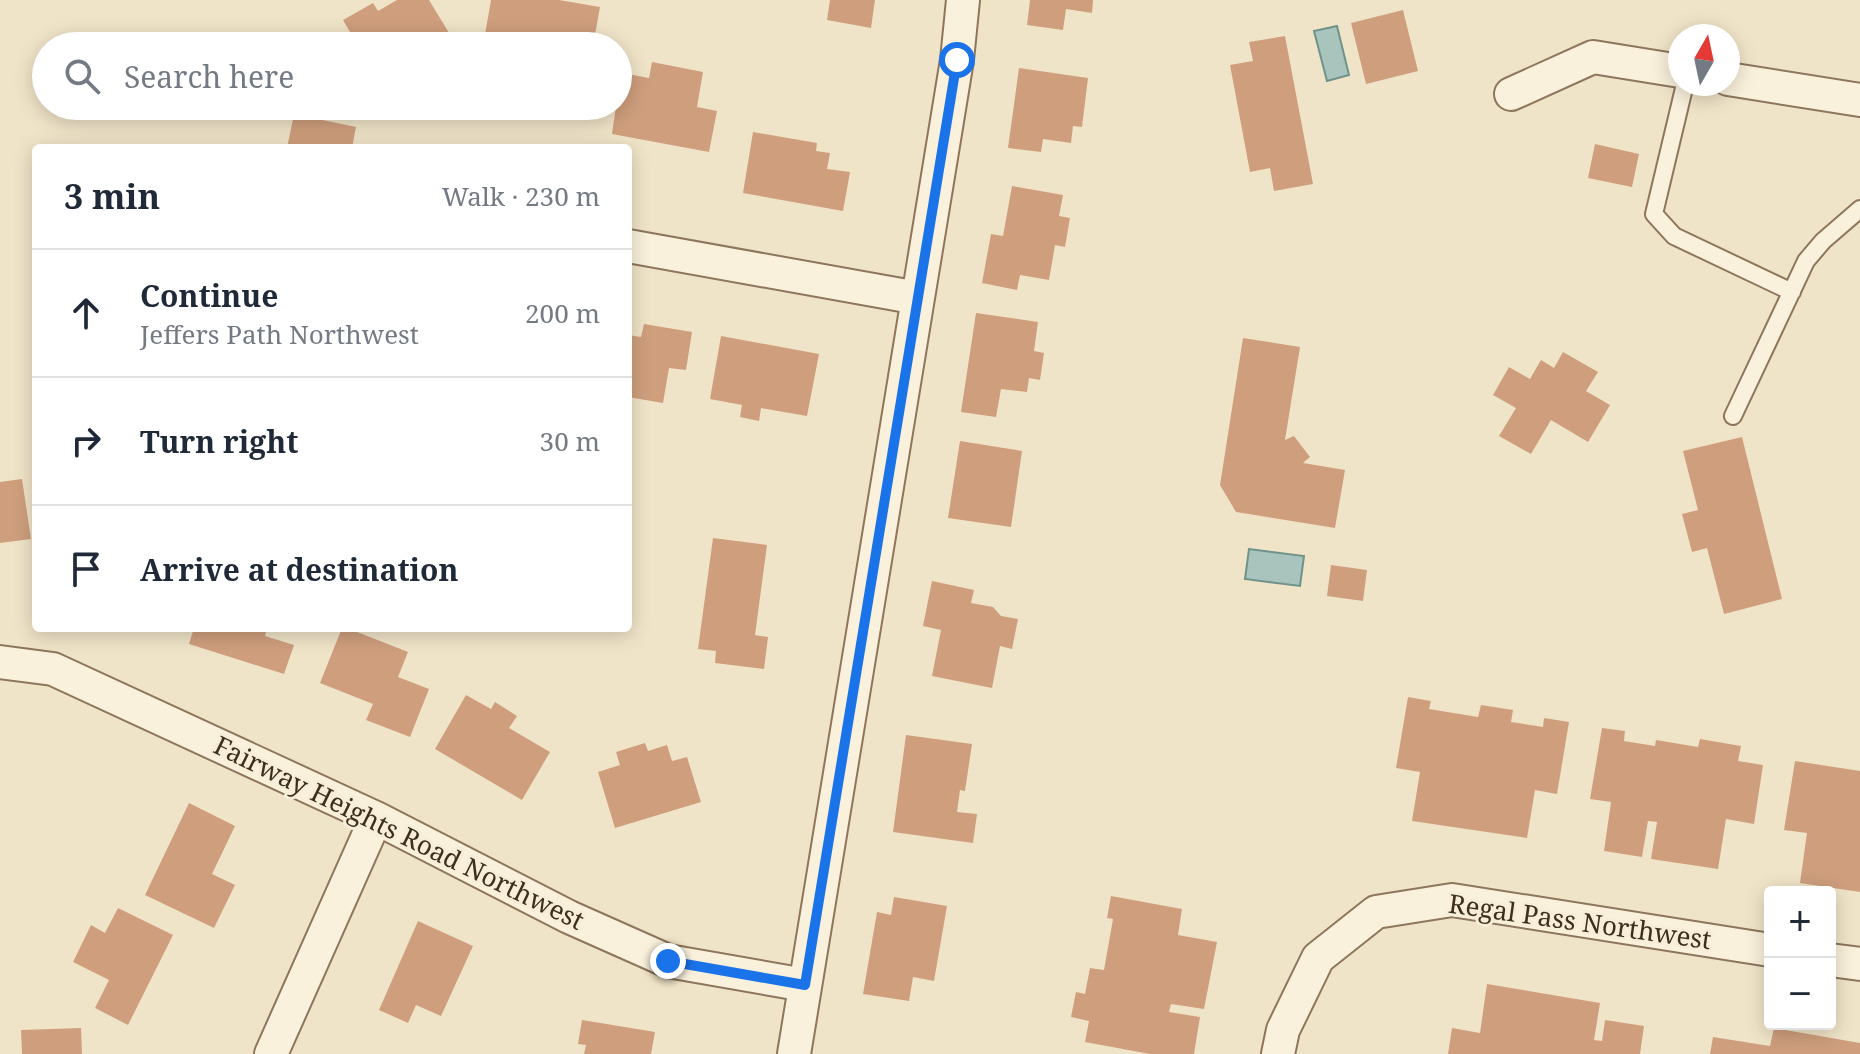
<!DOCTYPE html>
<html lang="en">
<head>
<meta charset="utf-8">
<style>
	:root { --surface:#fff; --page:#f6f6f7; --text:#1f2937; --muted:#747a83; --line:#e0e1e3 }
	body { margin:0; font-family:"Noto Serif",serif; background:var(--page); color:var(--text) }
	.controls { position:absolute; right:24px; bottom:24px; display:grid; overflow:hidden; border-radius:8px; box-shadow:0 4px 20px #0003 }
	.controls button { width:72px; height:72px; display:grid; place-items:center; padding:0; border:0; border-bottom:2px solid var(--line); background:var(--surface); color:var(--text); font:40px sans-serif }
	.compass { position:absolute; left:1668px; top:24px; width:72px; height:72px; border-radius:50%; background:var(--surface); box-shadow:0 4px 20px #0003; rotate:9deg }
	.stop { position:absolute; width:24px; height:24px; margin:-18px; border:6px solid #1a73e8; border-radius:50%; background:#fff }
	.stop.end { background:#1a73e8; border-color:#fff; box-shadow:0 2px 8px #0008 }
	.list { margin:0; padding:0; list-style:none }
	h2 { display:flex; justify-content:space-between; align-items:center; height:104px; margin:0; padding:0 32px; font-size:34px }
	h2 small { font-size:26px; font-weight:400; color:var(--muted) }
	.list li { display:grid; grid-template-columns:52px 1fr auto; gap:24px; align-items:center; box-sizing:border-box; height:128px; padding:0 32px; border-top:2px solid var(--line) }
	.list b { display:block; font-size:30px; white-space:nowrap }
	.list p { margin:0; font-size:26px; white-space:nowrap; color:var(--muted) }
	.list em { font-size:26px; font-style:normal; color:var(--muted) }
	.icon { flex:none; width:44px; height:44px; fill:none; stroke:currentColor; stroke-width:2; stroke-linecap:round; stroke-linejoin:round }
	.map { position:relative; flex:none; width:1860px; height:1054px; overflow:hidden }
	.search { position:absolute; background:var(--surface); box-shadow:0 4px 20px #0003; left:32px; top:32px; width:600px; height:88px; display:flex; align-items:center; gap:20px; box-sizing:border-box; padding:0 28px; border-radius:44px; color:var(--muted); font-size:30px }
	.panel { position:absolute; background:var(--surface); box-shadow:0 4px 20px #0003; left:32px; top:144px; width:600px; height:488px; border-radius:8px }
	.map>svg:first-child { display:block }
	.water { fill:#a9c4bc; stroke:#6f938a; stroke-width:2 }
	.building { fill:#cf9f7d }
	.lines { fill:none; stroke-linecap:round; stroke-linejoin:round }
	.service-casing { stroke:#8d765c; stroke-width:20 }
	.minor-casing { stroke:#8d765c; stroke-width:36 }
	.service { stroke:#faf1dc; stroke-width:16 }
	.minor { stroke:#faf1dc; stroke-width:32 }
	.route { stroke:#1a73e8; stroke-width:10 }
	.labels { text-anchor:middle; stroke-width:6; stroke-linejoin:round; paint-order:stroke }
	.street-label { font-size:26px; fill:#3d2e20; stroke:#f7eed8 }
</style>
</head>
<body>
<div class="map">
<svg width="1860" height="1054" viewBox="0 0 1860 1054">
	<rect width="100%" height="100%" fill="#f0e4c8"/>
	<!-- water -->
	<path class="water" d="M1337,26L1349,75L1327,81L1314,31Z
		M1249,549L1304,556L1300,586L1245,579Z"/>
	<!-- building -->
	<path class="building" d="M397,0H429L457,46H358L343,20L373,3L378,11Z
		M491,0H559L600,7L593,46H483Z
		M830,0H875L871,28L827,20Z
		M1030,0H1093L1092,13L1066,9L1063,30L1027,25Z
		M1403,10L1418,71L1366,84L1351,23Z
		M1285,36L1313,184L1274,191L1270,168L1250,172L1230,65L1253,61L1249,42Z
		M652,62L703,72L697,107L717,111L709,152L612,134L616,106H618L622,73L649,78Z
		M1019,68L1088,78L1082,127L1073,126L1071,143L1043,139L1041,152L1008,148Z
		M294,114L356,127L352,148H287Z
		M753,132L817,143L816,151L830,153L827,169L850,172L843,211L743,193Z
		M1595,144L1639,154L1632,187L1588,178Z
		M1012,186L1063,195L1059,216L1070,218L1065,247L1055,245L1049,280L1020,275L1017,290L982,283L991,234L1003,236Z
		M976,313L1038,322L1034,351L1044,353L1040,380L1029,378L1027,392L1001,389L996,417L961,412Z
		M644,324L692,332L686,370L669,368L663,403L628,397V335L641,337Z
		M721,336L819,354L807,416L761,408L759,421L740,417L742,405L710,399Z
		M1243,338L1300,347L1285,440L1294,436L1310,457L1303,463L1345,470L1335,528L1236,512L1220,485Z
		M1563,352L1598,372L1586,391L1610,405L1588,442L1551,420L1531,454L1499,436L1516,408L1493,395L1509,367L1530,379L1541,360L1554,368Z
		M1742,437L1782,599L1724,614L1707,548L1692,552L1682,514L1698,510L1683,451Z
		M960,441L1022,451L1011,527L948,518Z
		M22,479L31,539L0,543V482Z
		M713,538L767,545L755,635L768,637L764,669L715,663L716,651L698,649Z
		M1331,565L1367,570L1363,601L1327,596Z
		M932,581L974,590L971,603L993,607L1001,616L1018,619L1012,649L1000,646L992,688L932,676L941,630L923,626Z
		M194,628H267L265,636L294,645L284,674L189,644Z
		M342,628H347L408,652L398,677L429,689L410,737L366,720L373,704L320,683Z
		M466,695L491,709L495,702L517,716L509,728L550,752L522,800L435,749Z
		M1408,697L1431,701L1429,709L1478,717L1481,705L1513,710L1511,722L1543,727L1544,718L1569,722L1557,794L1535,790L1527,838L1412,821L1420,772L1396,768Z
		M1602,728L1625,731L1624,741L1655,746L1656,740L1698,747L1700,739L1741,746L1738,761L1763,765L1754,824L1726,819L1718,869L1651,859L1657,822L1648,821L1642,857L1604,851L1611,802L1590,799Z
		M906,735L972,744L965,791L960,790L957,812L977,814L973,843L893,832Z
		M645,743L648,751L667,745L672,761L687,757L701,802L615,828L598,772L620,765L616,752Z
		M1795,761L1860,771V892L1800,883L1807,833L1784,830Z
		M189,803L235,826L212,874L235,885L214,928L145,895Z
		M1111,896L1182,909L1178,935L1217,942L1204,1009L1171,1004L1169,1012L1200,1017L1194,1054H1150L1085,1042L1089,1021L1071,1017L1076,992L1085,994L1090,968L1104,970L1113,919L1107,918Z
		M894,897L947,906L934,981L913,977L909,1001L863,994L877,912L891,915Z
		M118,908L173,935L128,1025L95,1008L109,980L73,962L91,925L105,933Z
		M418,921L473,946L441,1016L416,1005L408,1023L379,1010Z
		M1487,984L1600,1003L1594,1040L1602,1041L1605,1020L1644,1026L1640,1054H1448L1452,1028L1480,1033Z
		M582,1020L655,1032L651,1054H584L586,1045L578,1044Z
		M81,1028L82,1054H22L21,1030Z
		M1774,1028L1860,1043V1054H1710L1713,1037L1770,1046Z"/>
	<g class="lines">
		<!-- service casing -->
		<g class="service-casing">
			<path id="service" d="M1685,84L1654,214L1674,236L1792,292
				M1733,416L1806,261L1823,241L1860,209"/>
		</g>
		<!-- minor casing -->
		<g class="minor-casing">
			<path id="minor" d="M1728,79L1860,100
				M1511,94L1593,57L1680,71
				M628,246L918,298
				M0,662L53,669L376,818L569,917L668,961L805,985
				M1830,960L1860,964
				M271,1054L376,818
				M794,1054L957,60L963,0
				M1278,1054L1283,1030L1318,958L1376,912L1452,900L1770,950"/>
		</g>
		<!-- service -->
		<use href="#service" class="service"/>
		<!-- minor -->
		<use href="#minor" class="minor"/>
	</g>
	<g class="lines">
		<!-- route -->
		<path class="route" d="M668,961L805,985L957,60"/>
	</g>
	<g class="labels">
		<!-- street labels -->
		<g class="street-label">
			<text transform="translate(399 833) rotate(26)" y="9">Fairway Heights Road Northwest</text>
			<text transform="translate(1580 922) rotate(8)" y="9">Regal Pass Northwest</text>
		</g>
	</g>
</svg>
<div class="controls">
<button>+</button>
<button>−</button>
</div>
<svg class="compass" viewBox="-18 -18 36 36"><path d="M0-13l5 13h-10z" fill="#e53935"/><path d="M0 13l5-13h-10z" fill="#747a83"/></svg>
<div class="stop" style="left:957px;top:60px"></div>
<div class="stop end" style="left:668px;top:961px"></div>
<div class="search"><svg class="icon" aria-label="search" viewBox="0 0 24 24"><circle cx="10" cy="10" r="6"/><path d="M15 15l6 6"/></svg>Search here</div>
<section class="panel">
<h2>3 min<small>Walk · 230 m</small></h2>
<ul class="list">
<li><svg class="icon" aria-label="ahead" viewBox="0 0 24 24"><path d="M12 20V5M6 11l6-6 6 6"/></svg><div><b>Continue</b><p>Jeffers Path Northwest</p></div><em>200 m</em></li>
<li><svg class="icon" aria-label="right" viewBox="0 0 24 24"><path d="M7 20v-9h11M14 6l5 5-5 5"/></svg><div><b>Turn right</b></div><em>30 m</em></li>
<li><svg class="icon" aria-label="arrive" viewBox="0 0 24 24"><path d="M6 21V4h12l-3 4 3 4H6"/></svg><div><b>Arrive at destination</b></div></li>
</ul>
</section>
</div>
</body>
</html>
